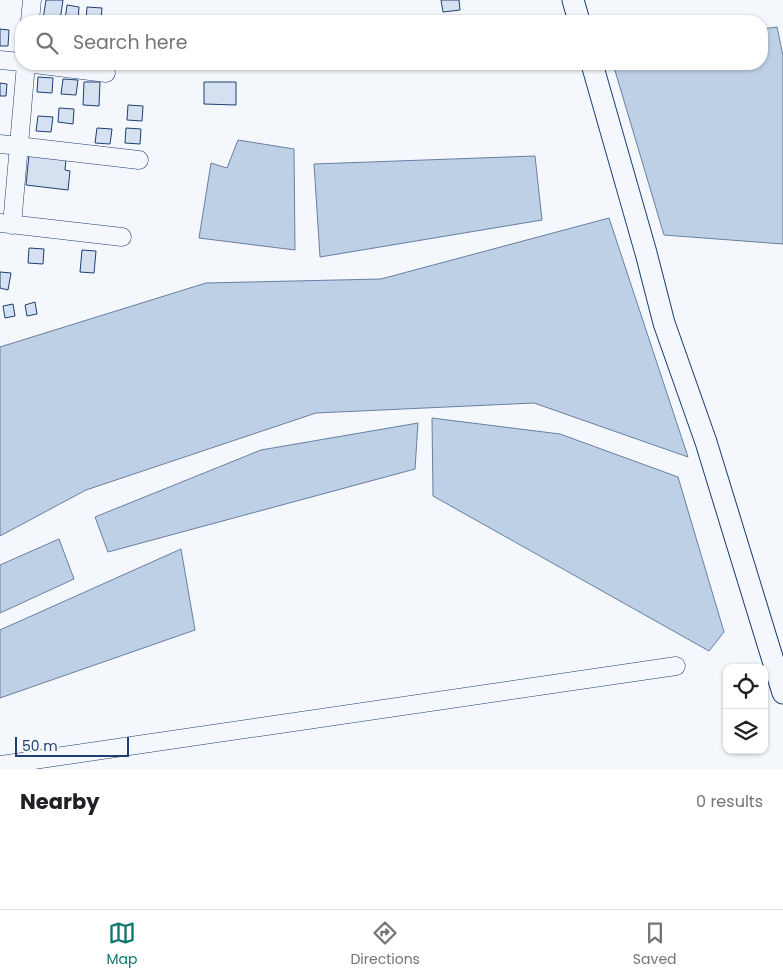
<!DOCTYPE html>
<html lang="en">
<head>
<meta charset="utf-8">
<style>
	:root { --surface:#fff; --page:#f6f6f6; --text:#202124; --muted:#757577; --line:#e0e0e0; --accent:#0f766e }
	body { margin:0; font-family:Poppins,sans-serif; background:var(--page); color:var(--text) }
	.controls { position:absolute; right:15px; bottom:15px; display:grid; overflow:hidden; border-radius:10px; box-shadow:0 1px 4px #0004 }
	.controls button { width:45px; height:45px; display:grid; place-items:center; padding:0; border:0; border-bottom:1px solid var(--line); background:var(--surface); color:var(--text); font:25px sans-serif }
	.scale { position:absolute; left:15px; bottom:12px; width:114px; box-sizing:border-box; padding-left:5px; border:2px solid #1d3f73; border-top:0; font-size:14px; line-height:18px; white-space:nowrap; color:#1d3f73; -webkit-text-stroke:4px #f4f7fb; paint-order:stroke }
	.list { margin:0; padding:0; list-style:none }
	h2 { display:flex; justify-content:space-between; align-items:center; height:65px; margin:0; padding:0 20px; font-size:21px }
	h2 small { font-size:16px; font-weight:400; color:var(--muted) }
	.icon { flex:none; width:28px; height:28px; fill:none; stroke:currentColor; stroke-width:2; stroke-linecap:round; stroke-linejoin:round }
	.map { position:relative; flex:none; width:783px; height:769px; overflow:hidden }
	.search { position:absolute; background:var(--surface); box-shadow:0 1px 4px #0004; left:15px; right:15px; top:15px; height:55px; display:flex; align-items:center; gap:12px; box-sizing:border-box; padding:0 18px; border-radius:20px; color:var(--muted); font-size:19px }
	.sheet { height:140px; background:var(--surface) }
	nav { display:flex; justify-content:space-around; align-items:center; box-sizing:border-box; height:70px; border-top:1px solid var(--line); background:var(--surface); font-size:14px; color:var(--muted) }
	nav a { display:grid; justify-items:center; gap:2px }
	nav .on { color:var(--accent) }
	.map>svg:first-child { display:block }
	.water { fill:#bed0e5; stroke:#687fa3 }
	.building { fill:#d5e0f0; stroke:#1d3f73 }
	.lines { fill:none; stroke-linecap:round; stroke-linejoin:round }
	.minor-casing { stroke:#1d3f73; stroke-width:19 }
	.major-casing { stroke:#1d3f73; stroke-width:23 }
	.minor { stroke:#f4f7fb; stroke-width:18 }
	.major { stroke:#f4f7fb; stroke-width:21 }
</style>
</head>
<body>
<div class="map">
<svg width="783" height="769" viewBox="0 0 783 769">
	<rect width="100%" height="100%" fill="#f4f7fb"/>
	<!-- water -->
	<path class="water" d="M777,27L783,56V244L664,235L613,64H762V29Z
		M238,140L294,149L295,250L199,238L211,163L227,168Z
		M535,156L542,220L320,257L314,164Z
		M609,218L688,457L534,403L316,413L86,490L0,536V347L206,283L381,279Z
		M432,418L560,434L678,477L724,632L709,651L433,496Z
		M418,423L415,469L108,552L95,517L261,450Z
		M59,539L74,579L0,613V565Z
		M181,549L195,630L0,698V630Z"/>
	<!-- building -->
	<path class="building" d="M46,0H63L60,21L43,19Z
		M441,0H459L460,10L443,12Z
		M67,5L79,7L78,21L65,20Z
		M87,7L102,8L101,21H86Z
		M0,29L9,30L8,46H0Z
		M38,77L53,78L52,93L37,92Z
		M63,79L78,80L76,95L61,94Z
		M84,82H100L99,106L83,105Z
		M204,82H236V105L204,104Z
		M0,83L7,84L6,96H0Z
		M128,105L143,106L142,121L127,120Z
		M59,108L74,109L73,124L58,122Z
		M38,116L53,117L51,132L36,131Z
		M97,128L112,129L110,144L95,143Z
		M126,128L141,129L140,144L125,143Z
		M29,155L66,159L65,170L70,171L68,190L26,185Z
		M29,248L44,249L43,264L28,263Z
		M82,250L96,251L94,273L80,272Z
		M0,272L11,273L8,290L0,288Z
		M35,302L37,314L27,316L25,305Z
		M13,304L15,316L5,318L3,306Z"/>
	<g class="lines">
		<!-- minor casing -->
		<g class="minor-casing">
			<path id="minor" d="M30,21L32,0
				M0,60L21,62
				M34,64L106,73
				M0,144L139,160
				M0,223L122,237
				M12,225L26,64
				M0,765L676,666"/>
		</g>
		<!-- major casing -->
		<g class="major-casing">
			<path id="major" d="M573,0L579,21
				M592,64L646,253L664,323L706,442L783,693"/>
		</g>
		<!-- minor -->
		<use href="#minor" class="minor"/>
		<!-- major -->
		<use href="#major" class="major"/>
	</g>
</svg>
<div class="controls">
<button><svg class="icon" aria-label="locate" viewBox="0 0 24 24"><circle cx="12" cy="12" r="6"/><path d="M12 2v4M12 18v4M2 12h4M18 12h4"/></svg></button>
<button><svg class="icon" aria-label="layers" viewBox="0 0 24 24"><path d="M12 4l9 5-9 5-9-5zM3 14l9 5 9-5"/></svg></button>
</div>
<div class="scale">50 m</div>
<div class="search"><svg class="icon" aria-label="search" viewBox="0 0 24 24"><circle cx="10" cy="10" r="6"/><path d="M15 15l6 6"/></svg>Search here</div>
</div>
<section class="sheet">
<h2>Nearby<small>0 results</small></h2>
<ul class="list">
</ul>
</section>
<nav>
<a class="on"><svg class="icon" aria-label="map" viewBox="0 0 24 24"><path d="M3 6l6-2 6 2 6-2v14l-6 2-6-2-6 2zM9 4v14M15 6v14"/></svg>Map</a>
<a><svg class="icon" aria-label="directions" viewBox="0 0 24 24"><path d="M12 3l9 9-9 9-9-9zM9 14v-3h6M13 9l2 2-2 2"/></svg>Directions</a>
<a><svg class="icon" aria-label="saved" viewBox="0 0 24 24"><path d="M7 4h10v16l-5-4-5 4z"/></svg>Saved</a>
</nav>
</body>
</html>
